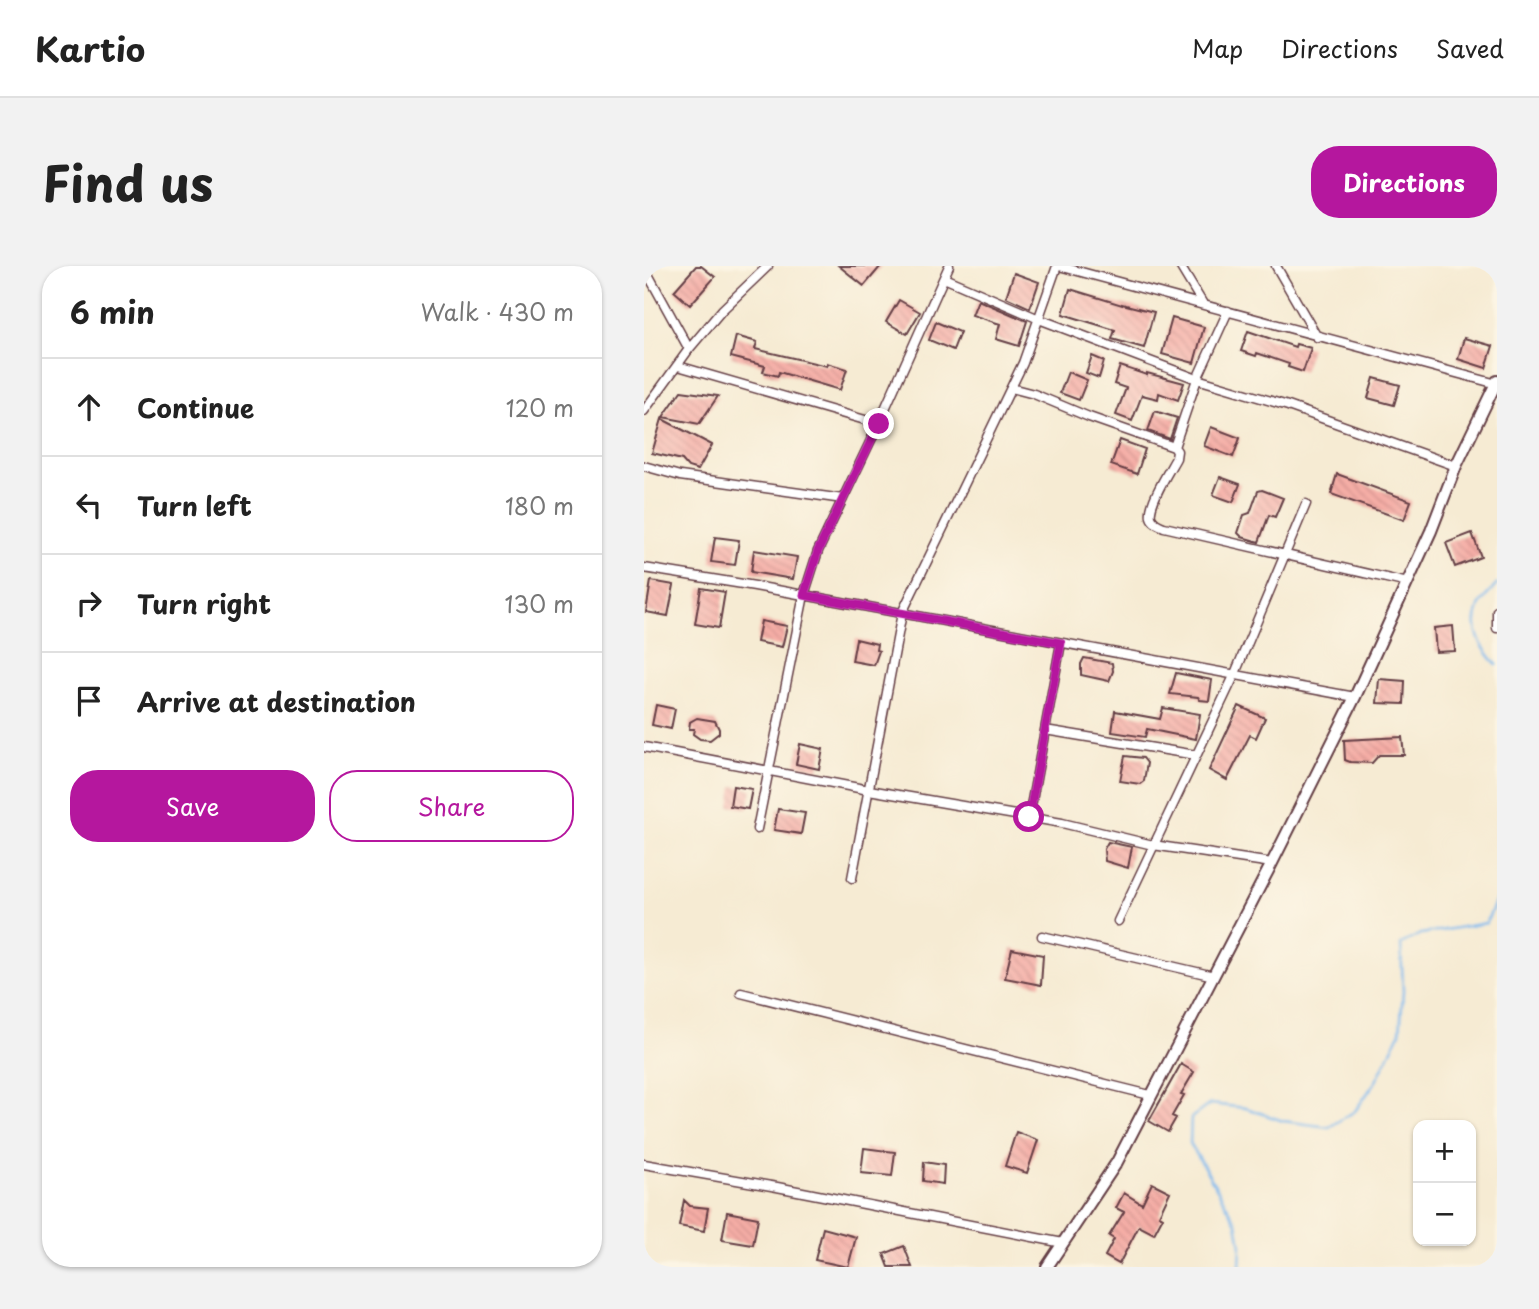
<!DOCTYPE html>
<html lang="en">
<head>
<meta charset="utf-8">
<style>
	:root { --surface:#fff; --page:#f2f2f2; --text:#222; --muted:#767676; --line:#e0e0e0; --accent:#b5179e }
	body { margin:0; font-family:"Playpen Sans",sans-serif; background:var(--page); color:var(--text) }
	.controls { position:absolute; right:21px; bottom:21px; display:grid; overflow:hidden; border-radius:14px; box-shadow:0 2px 5px #0004 }
	.controls button { width:63px; height:63px; display:grid; place-items:center; padding:0; border:0; border-bottom:2px solid var(--line); background:var(--surface); color:var(--text); font:35px sans-serif }
	.stop { position:absolute; width:21px; height:21px; margin:-16px; border:5px solid #b5179e; border-radius:50%; background:#fff }
	.stop.end { background:#b5179e; border-color:#fff; box-shadow:0 2px 7px #0008 }
	.list { margin:0; padding:0; list-style:none }
	h2 { display:flex; justify-content:space-between; align-items:center; height:91px; margin:0; padding:0 28px; font-size:30px }
	h2 small { font-size:23px; font-weight:400; color:var(--muted) }
	.list li { display:grid; grid-template-columns:46px 1fr auto; gap:21px; align-items:center; box-sizing:border-box; height:98px; padding:0 28px; border-top:2px solid var(--line) }
	.list b { display:block; font-size:26px; white-space:nowrap }
	.list em { font-size:23px; font-style:normal; color:var(--muted) }
	.actions { display:flex; gap:14px; padding:21px 28px }
	.actions a { flex:1; padding:16px 0; border:2px solid var(--accent); border-radius:28px; text-align:center; font-size:24px; color:var(--accent) }
	.actions .main { background:var(--accent); color:#fff }
	.icon { flex:none; width:38px; height:38px; fill:none; stroke:currentColor; stroke-width:2; stroke-linecap:round; stroke-linejoin:round }
	.map { position:relative; flex:none; width:853px; height:1001px; overflow:hidden; border-radius:28px }
	header { display:flex; align-items:center; gap:42px; box-sizing:border-box; height:98px; padding:0 35px; background:var(--surface); border-bottom:2px solid var(--line) }
	header strong { font-size:33px }
	nav { display:flex; gap:38px; margin-inline-start:auto; font-size:24px }
	.intro { display:flex; align-items:center; justify-content:space-between; box-sizing:border-box; height:168px; padding:0 42px }
	h1 { margin:0; font-size:49px }
	.button { padding:18px 32px; border-radius:28px; background:var(--accent); color:#fff; font-size:24px; font-weight:700 }
	main { display:flex; gap:42px; padding:0 42px }
	aside { flex:1; background:var(--surface); border-radius:28px; box-shadow:0 2px 5px #0004 }
	.map>svg:first-child { display:block }
	.lines { fill:none; stroke-linecap:round; stroke-linejoin:round }
	.stream { stroke:#7cb8ee; stroke-width:2.5 }
	.building { fill:url(#building-back-hatch) }
	.minor-casing { stroke:#643e44; stroke-width:11 }
	.tertiary-casing { stroke:#643e44; stroke-width:14 }
	.minor { stroke:#fff; stroke-width:8 }
	.tertiary { stroke:#fff; stroke-width:10 }
	.route { stroke:#b5179e; stroke-width:9 }
</style>
</head>
<body>
<header>
<strong>Kartio</strong>
<nav><a>Map</a><a>Directions</a><a>Saved</a></nav>
</header>
<div class="intro"><h1>Find us</h1><a class="button">Directions</a></div>
<main>
<aside>
<h2>6 min<small>Walk · 430 m</small></h2>
<ul class="list">
<li><svg class="icon" aria-label="ahead" viewBox="0 0 24 24"><path d="M12 20V5M6 11l6-6 6 6"/></svg><div><b>Continue</b></div><em>120 m</em></li>
<li><svg class="icon" aria-label="left" viewBox="0 0 24 24"><path d="M17 20v-9H6M10 6l-5 5 5 5"/></svg><div><b>Turn left</b></div><em>180 m</em></li>
<li><svg class="icon" aria-label="right" viewBox="0 0 24 24"><path d="M7 20v-9h11M14 6l5 5-5 5"/></svg><div><b>Turn right</b></div><em>130 m</em></li>
<li><svg class="icon" aria-label="arrive" viewBox="0 0 24 24"><path d="M6 21V4h12l-3 4 3 4H6"/></svg><div><b>Arrive at destination</b></div></li>
</ul>
<div class="actions"><a class="main">Save</a><a>Share</a></div>
</aside>
<div class="map">
<svg width="853" height="1001" viewBox="0 0 853 1001">
	<defs>
		<pattern id="building-back-hatch" width="6" height="6" patternUnits="userSpaceOnUse" patternTransform="scale(1.75)"><rect width="6" height="6" fill="#f5ada6"/><path d="M-1 5l2 2M0 0l6 6M5-1l2 2" fill="none" stroke="#d4948f"/></pattern>
	</defs>
	<rect width="100%" height="100%" fill="#fcf5e5"/>
	<filter id="ink" filterUnits="userSpaceOnUse"><feTurbulence type="fractalNoise" baseFrequency=".0143" numOctaves="2"/><feDisplacementMap in="SourceGraphic" scale="14" xChannelSelector="R" yChannelSelector="G"/><feConvolveMatrix kernelMatrix="1 2 1 2 8 2 1 2 1" color-interpolation-filters="sRGB"/></filter>
	<filter id="wash" filterUnits="userSpaceOnUse"><feTurbulence type="fractalNoise" baseFrequency=".00686" numOctaves="4" result="noise"/><feDisplacementMap in="SourceGraphic" scale="28" xChannelSelector="R" yChannelSelector="G"/><feGaussianBlur stdDeviation="1.57" result="paint"/><feColorMatrix in="noise" values="0 0 0 0 0 0 0 0 0 0 0 0 0 0 0 0 0 1.4 0 .05"/><feComposite in="paint" operator="in"/></filter>
	<g filter="url(#wash)">
		<rect width="100%" height="100%" fill="#f6ebd3"/>
		<g class="lines">
			<!-- stream -->
			<path class="stream" d="M853,318C848,325 838,333 835,341C825,365 839,383 853,399
				M596,1001L597,980L593,957L546,877L547,852L566,838L602,842L639,855L685,861L711,845L732,815L756,767L759,725L757,678L777,668L842,657L853,632"/>
		</g>
		<g id="blocks">
			<!-- building -->
			<path class="building" d="M52,0H57L71,11L46,39L30,25Z
				M195,0H237L220,20Z
				M370,7L395,16L386,42L362,31Z
				M426,23L478,39V38L510,46L500,82L468,73L471,64L419,48Z
				M255,34L276,46L263,68L242,56Z
				M334,34L383,55L375,80L352,73L356,58L328,49Z
				M528,52L560,61L550,97L518,88Z
				M292,56L316,66L309,84L285,74Z
				M604,65L651,81L652,78L667,82L659,106L644,101L645,98L613,87L612,90L597,85Z
				M92,70L113,76L111,83L183,100V97L203,103L196,124L135,106L134,110L119,106L121,100L87,91Z
				M820,72L849,80L842,102L814,93Z
				M448,90L460,95L455,112L442,107Z
				M476,100L503,109V107L540,117L534,134L515,127L514,133L498,129L488,155L472,149L482,122L470,118Z
				M424,106L443,114L435,134L416,127Z
				M730,112L756,119L750,139L724,132Z
				M37,125L74,130L55,158L19,151Z
				M511,145L533,152L526,173L504,165Z
				M18,153L68,179L54,204L44,201L38,194L8,187Z
				M567,161L596,172L589,191L560,180Z
				M476,174L501,183L493,208L467,199Z
				M693,208L767,235L760,254L687,228Z
				M576,211L596,218L589,236L569,229Z
				M618,224L639,232L631,251L625,249L615,276L598,271L594,267L600,249L606,247L614,225Z
				M828,267L837,291L811,301L802,277Z
				M71,271L95,274L91,299L67,296Z
				M110,284L153,291L149,313L107,306Z
				M7,315L30,319L24,350L2,346Z
				M57,322L81,326L75,362L51,358Z
				M117,355L143,360L138,381L113,376Z
				M809,360L811,385L792,386L790,362Z
				M212,373L233,378L232,384L235,385L230,399L208,395Z
				M440,392L468,397L469,405L465,415L437,409V398Z
				M532,407L568,414L565,435L556,434L554,431L526,428Z
				M735,413L761,415L760,438L733,437Z
				M12,439L31,443L27,463L8,459Z
				M595,440L621,452L612,472L606,469L583,514L565,504Z
				M519,442L556,448L552,473L503,463L501,471L468,466L471,445L516,453Z
				M53,452L71,455L75,463V467L66,474L56,473L49,468L50,463H45L46,456Z
				M758,471L760,489H735L728,497L706,496L701,494L700,474Z
				M156,478L179,483L175,503L152,498Z
				M481,490L499,492L503,497L500,515L496,518L476,515Z
				M89,520L108,523L104,543L86,540Z
				M134,543L161,547L157,568L130,564Z
				M464,576L488,581L484,602L461,595L460,583Z
				M368,683L399,689L397,719L361,712Z
				M537,798L550,806L537,828L540,829L528,850L532,852L524,866L505,855Z
				M372,866L394,874L383,907L361,900Z
				M220,882L251,886L248,910L217,907Z
				M280,896L300,899L299,918L279,915Z
				M508,917L526,926L515,949L519,951L510,968L495,960L475,998L461,990L470,973L465,970L480,946L472,942L480,927L498,938Z
				M40,934L46,940L64,942L60,965L35,960Z
				M83,946L114,952L109,979L78,974Z
				M179,962L212,971L204,1001L171,994Z
				M260,980L268,1001H245L240,988Z"/>
		</g>
	</g>
	<g filter="url(#ink)">
		<use href="#blocks" fill-opacity="0" stroke="#643e44" stroke-width="2"/>
		<g class="lines">
			<!-- minor casing -->
			<g class="minor-casing">
				<path id="minor" d="M415,0L853,118
					M536,0L559,38
					M632,0L673,71
					M0,1L45,83
					M300,12L395,53L553,113L644,140L812,200
					M34,100L235,158
					M367,122L390,128L445,151L530,181L533,185L532,192C525,205 504,237 507,251C509,257 515,259 520,261L764,317
					M0,145L45,83L78,44L124,0
					M530,181L553,113L584,45
					M0,200L36,210L199,233
					M0,302L111,320L711,431
					M853,345V362
					M401,464L552,489
					M0,481L225,524L418,557L509,579L628,597
					M385,551L417,377
					M113,563L160,329L174,285L227,174L305,0
					M208,612L258,347L379,97L413,0
					M474,655L590,410L662,238
					M398,670L570,710
					M97,727L506,829
					M0,898L133,921L419,977"/>
			</g>
			<!-- tertiary casing -->
			<g class="tertiary-casing">
				<path id="tertiary" d="M403,1001L473,896L628,597L711,431L787,265L812,200L853,115"/>
			</g>
			<!-- minor -->
			<use href="#minor" class="minor"/>
			<!-- tertiary -->
			<use href="#tertiary" class="tertiary"/>
		</g>
	</g>
	<g class="lines" filter="url(#ink)">
		<!-- route -->
		<path class="route" d="M235,158L174,285L160,329L417,377L385,551"/>
	</g>
</svg>
<div class="controls">
<button>+</button>
<button>−</button>
</div>
<div class="stop" style="left:385px;top:551px"></div>
<div class="stop end" style="left:235px;top:158px"></div>
</div>
</main>
</body>
</html>
